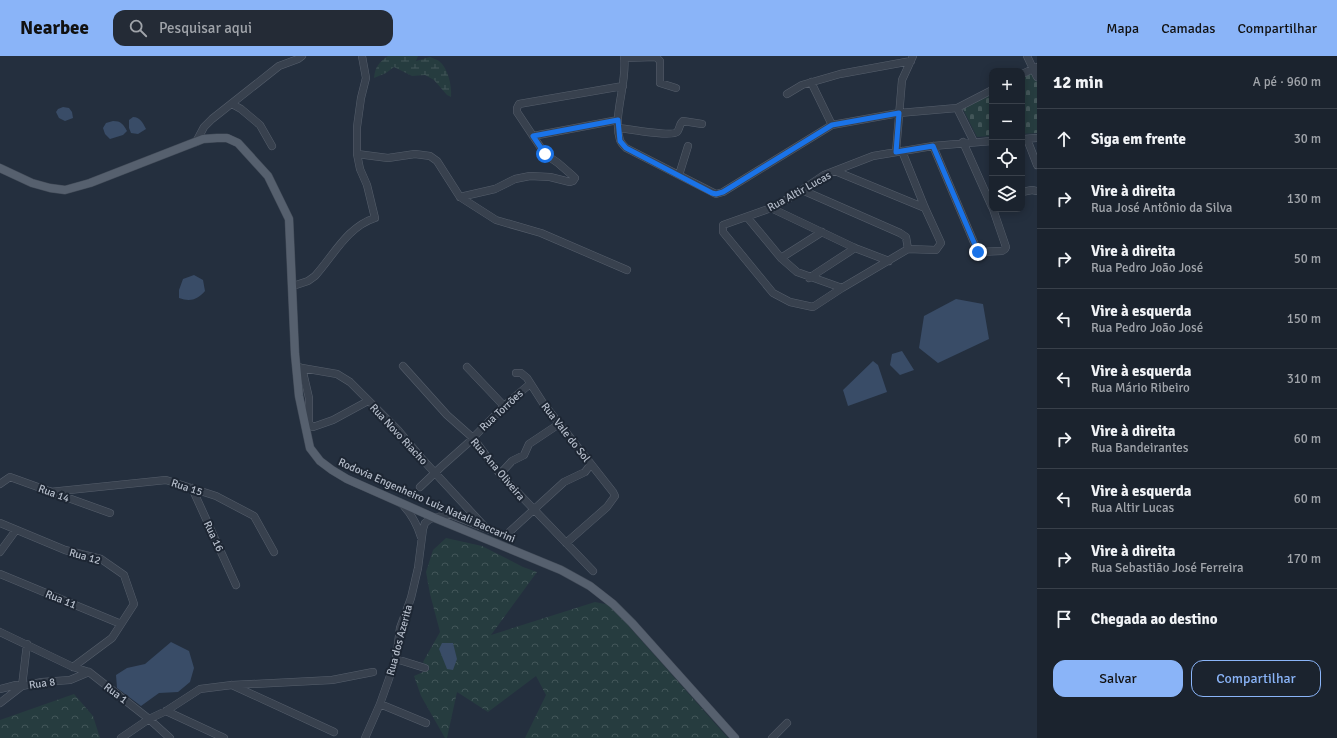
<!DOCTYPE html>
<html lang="pt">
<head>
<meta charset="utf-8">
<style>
	:root { --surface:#1b232e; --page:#242b36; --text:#f1f3f6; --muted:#a0a4aa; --line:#39404a; --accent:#8ab4f8 }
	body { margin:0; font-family:Signika,sans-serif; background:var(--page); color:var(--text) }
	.controls { position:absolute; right:12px; top:12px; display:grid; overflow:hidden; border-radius:8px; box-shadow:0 2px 10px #0003 }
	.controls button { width:36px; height:36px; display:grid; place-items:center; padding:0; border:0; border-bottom:1px solid var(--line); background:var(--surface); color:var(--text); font:20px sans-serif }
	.stop { position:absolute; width:12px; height:12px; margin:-9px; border:3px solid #1a73e8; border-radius:50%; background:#fff }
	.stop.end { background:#1a73e8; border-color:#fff; box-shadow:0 1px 4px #0008 }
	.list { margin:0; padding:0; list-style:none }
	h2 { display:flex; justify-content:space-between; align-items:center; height:52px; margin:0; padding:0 16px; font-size:17px }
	h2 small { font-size:13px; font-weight:400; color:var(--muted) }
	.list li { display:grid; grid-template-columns:26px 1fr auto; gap:12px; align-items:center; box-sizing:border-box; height:60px; padding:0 16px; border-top:1px solid var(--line) }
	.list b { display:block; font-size:15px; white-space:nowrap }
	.list p { margin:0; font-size:13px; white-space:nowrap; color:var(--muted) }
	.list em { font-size:13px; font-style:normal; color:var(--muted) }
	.actions { display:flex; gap:8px; padding:12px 16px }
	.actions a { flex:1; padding:9px 0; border:1px solid var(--accent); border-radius:12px; text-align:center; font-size:14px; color:var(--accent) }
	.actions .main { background:var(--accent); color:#111 }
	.icon { flex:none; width:22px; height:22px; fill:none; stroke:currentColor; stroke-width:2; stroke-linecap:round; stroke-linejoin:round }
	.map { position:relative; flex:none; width:1037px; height:682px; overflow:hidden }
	header { display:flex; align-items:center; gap:24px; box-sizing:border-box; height:56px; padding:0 20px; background:var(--accent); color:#111 }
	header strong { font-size:19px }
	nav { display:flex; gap:22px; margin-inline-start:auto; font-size:14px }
	.search { width:280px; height:36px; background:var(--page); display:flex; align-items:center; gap:10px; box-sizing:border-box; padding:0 14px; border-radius:12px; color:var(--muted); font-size:15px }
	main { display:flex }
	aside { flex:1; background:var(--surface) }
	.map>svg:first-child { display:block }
	.forest { fill:url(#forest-crowns) }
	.wetland { fill:url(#wetland-marsh) }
	.cemetery { fill:url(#cemetery-stones) }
	.water { fill:#394c67 }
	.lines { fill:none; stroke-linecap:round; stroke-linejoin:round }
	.minor-casing { stroke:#565f6c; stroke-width:8 }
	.major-casing { stroke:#414a57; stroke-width:9 }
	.minor { stroke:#38414e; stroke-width:7 }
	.major { stroke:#56606e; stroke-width:8 }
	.route { stroke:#1a73e8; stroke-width:5 }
	.labels { text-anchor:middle; stroke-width:4; stroke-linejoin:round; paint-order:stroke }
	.street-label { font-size:11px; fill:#b4bcc9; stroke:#1d2633 }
</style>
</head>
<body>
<header>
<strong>Nearbee</strong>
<div class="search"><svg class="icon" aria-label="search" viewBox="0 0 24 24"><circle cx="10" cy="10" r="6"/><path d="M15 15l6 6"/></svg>Pesquisar aqui</div>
<nav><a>Mapa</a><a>Camadas</a><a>Compartilhar</a></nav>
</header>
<main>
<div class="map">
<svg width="1037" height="682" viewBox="0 0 1037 682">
	<defs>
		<pattern id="forest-crowns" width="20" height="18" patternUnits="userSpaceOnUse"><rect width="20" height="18" fill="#263c3f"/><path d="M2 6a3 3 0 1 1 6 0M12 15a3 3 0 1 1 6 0" fill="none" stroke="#435659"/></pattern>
		<pattern id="wetland-marsh" width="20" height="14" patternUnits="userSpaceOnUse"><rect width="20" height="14" fill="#263c3f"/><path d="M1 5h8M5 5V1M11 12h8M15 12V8" fill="none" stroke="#435659"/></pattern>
		<pattern id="cemetery-stones" width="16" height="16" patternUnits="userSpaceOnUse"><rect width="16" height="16" fill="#263c3f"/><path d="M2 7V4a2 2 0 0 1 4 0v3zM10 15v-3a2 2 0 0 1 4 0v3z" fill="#435659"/></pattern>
	</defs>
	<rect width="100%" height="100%" fill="#242f3e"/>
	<!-- forest -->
	<path class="forest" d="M446,482L482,490L523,511L537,516L491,579L595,546L610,549L728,682H525L546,639L536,620L488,656L457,636L447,682H445L421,640L414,620L430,613L423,606L440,576L430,538L426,516L433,494Z
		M74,638L93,660L100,682H0V664Z"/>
	<!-- wetland -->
	<path class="wetland" d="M388,0H418L416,5L430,1C433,2 437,4 439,5C448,12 452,30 451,41L447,39L434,24L425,19L412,20L394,11L386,17L374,22C375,11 379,6 388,0Z"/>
	<!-- cemetery -->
	<path class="cemetery" d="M1033,17L1037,26V77L1022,78V22Z
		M992,38V80L977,81L963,53Z"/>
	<!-- water -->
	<path class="water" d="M63,51L69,52L72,56L73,62L65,65L59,62L56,56L58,53Z
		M133,61C140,61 143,67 146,73L138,78L131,77L129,72V64Z
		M113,65C121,65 123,68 127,75L123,79L110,83L105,78L103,72L106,67Z
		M194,219L203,224L205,235C197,244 190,246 179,242V234L183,223Z
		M956,243L983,248L989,283L938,307L919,292L924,260Z
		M902,295L914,314L900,319L890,309L892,298Z
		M873,305L878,309L887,336L848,350L843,334Z
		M171,586L189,595L194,612L190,626L178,636L159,637L141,650L117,632L116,619L127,612L145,608Z
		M442,587H453L457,603L453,614L447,613L439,593Z"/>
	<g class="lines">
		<!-- minor casing -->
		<g class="minor-casing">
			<path id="minor" d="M624,0C628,26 612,60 620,84C621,87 624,90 626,92L716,138L723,136L832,69L899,57L957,52L992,34
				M1027,0L1037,21
				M624,2L656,1L660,5V27L676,32
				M1022,18L1037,11
				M811,26L832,69
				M787,38L802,29L840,18L911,5
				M232,48L241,53L260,69L272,90
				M957,52L974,86
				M619,72C628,73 671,81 677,76C680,73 679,68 683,65L702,68
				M533,80L618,64
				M1023,83L1037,82
				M1027,83L1037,109
				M196,86L204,71L212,63L279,10L298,3L302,0
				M963,86L992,151
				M933,90L978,196L1002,195L1005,193L1006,191L993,153
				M902,95L925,152L941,187L936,194L908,193L842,232L813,251L790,246L773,237L723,176V169L771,152L793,140L824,119L873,100L933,90L992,85
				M896,96L902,24L913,0
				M357,98L388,102L415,98L430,100L437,105L460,141L496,164L541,177L627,214
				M835,115L925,152
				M679,119L688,90
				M802,134L900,177L906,181L908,193
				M1022,136L1032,134L1037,135
				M460,141L495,133L515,123L530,120L550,121L570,126L573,125L575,122L573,120L558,107L545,98L517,56V52L519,48L623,30
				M771,152L855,192L889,205
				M747,161L781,202L797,216L842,232
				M781,202L822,176
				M809,222L855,192
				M293,230L308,225L315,220C334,199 347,171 375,162L367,129L360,113L357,98V71L361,42L366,22L362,0
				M296,310L302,312L337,318L350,326L398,374L424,405L485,471
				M403,310L447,359L473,382L500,418L593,515
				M467,311L504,350
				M302,312L309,342V367L313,371L333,364L368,345
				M516,317H521L527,322L543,347L613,436L615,440L607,451L566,487
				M500,418L512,405L524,399L529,388L559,368
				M0,428L10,421L110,457
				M420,431L441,411L468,387L504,350L530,328
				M192,432L236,529
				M50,436L166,424L216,440L254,460L274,496
				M401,447C411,457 417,468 421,481
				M0,467L65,494L101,503L124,519L134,548L112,582L73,611
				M0,496L16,474
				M0,518L121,568
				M0,576L73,611L89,616L149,663L166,655L200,633L232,629L332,624L373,616
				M396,603L425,612
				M232,629L334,676
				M0,633L16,629L22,630L27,588
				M0,647L22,630L42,626L70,624L89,616
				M380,648L426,667
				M166,655L224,682
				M121,682L149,663L170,682
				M365,682L380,648L396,603L400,572L411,542L418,512L423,473L425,467L430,463L449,458L503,479H506L564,426L585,416L591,408
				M772,682L787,667"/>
		</g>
		<!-- major casing -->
		<g class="major-casing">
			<path id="major" d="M0,112L32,127L50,132L65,134L90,127L203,83L217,82H227L238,87L268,120L289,163L295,298L299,340L310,392L320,405L332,414L347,423L435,462L561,514L590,530L613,548L632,567L735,682"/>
		</g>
		<!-- minor -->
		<use href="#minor" class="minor"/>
		<!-- major -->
		<use href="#major" class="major"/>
	</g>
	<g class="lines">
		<!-- route -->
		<path class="route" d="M545,98L533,80L618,64L620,85L626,92L712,137L716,138L723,136L832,69L899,57L896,96L933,90L978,196"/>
	</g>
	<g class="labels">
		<!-- street labels -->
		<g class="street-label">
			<text transform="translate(799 135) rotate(-29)" y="4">Rua Altir Lucas</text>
			<text transform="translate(501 354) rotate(-43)" y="4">Rua Torrões</text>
			<text transform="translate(566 376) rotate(52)" y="4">Rua Vale do Sol</text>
			<text transform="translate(399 378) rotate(47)" y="4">Rua Novo Riacho</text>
			<text transform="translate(498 413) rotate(50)" y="4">Rua Ana Oliveira</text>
			<text transform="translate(187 431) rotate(18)" y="4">Rua 15</text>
			<text transform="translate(54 437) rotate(20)" y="4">Rua 14</text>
			<text transform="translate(427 444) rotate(24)" y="4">Rodovia Engenheiro Luiz Natali Baccarini</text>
			<text transform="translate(214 480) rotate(65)" y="4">Rua 16</text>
			<text transform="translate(85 500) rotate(16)" y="4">Rua 12</text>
			<text transform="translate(61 543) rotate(22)" y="4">Rua 11</text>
			<text transform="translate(399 584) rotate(-75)" y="4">Rua dos Azerita</text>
			<text transform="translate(42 627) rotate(-8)" y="4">Rua 8</text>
			<text transform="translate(116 637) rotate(37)" y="4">Rua 1</text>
		</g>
	</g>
</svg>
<div class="controls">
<button>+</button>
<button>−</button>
<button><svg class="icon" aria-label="locate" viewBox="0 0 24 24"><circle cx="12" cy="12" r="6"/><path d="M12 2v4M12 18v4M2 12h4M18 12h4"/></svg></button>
<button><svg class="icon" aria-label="layers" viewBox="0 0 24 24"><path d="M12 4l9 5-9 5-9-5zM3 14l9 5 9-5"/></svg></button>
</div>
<div class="stop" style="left:545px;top:98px"></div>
<div class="stop end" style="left:978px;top:196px"></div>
</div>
<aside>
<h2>12 min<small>A pé · 960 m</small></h2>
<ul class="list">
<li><svg class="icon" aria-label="ahead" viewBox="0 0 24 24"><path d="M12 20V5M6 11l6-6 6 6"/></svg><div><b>Siga em frente</b></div><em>30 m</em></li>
<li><svg class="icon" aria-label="right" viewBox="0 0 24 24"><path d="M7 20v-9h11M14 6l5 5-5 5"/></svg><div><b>Vire à direita</b><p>Rua José Antônio da Silva</p></div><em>130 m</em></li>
<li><svg class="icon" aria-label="right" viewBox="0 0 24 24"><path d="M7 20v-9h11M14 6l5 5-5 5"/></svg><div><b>Vire à direita</b><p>Rua Pedro João José</p></div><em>50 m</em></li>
<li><svg class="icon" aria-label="left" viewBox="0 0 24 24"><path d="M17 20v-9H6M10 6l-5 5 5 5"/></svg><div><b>Vire à esquerda</b><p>Rua Pedro João José</p></div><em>150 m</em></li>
<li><svg class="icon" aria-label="left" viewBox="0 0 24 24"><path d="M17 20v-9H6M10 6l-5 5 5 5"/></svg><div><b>Vire à esquerda</b><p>Rua Mário Ribeiro</p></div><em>310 m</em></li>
<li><svg class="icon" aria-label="right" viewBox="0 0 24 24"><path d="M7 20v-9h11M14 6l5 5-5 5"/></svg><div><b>Vire à direita</b><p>Rua Bandeirantes</p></div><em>60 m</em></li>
<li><svg class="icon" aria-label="left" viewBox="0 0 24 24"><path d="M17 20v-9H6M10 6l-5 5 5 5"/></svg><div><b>Vire à esquerda</b><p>Rua Altir Lucas</p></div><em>60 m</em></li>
<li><svg class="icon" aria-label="right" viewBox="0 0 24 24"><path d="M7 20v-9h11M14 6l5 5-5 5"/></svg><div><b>Vire à direita</b><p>Rua Sebastião José Ferreira</p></div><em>170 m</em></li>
<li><svg class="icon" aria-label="arrive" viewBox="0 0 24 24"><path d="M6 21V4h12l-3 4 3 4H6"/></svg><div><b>Chegada ao destino</b></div></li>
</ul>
<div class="actions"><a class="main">Salvar</a><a>Compartilhar</a></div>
</aside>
</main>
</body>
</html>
